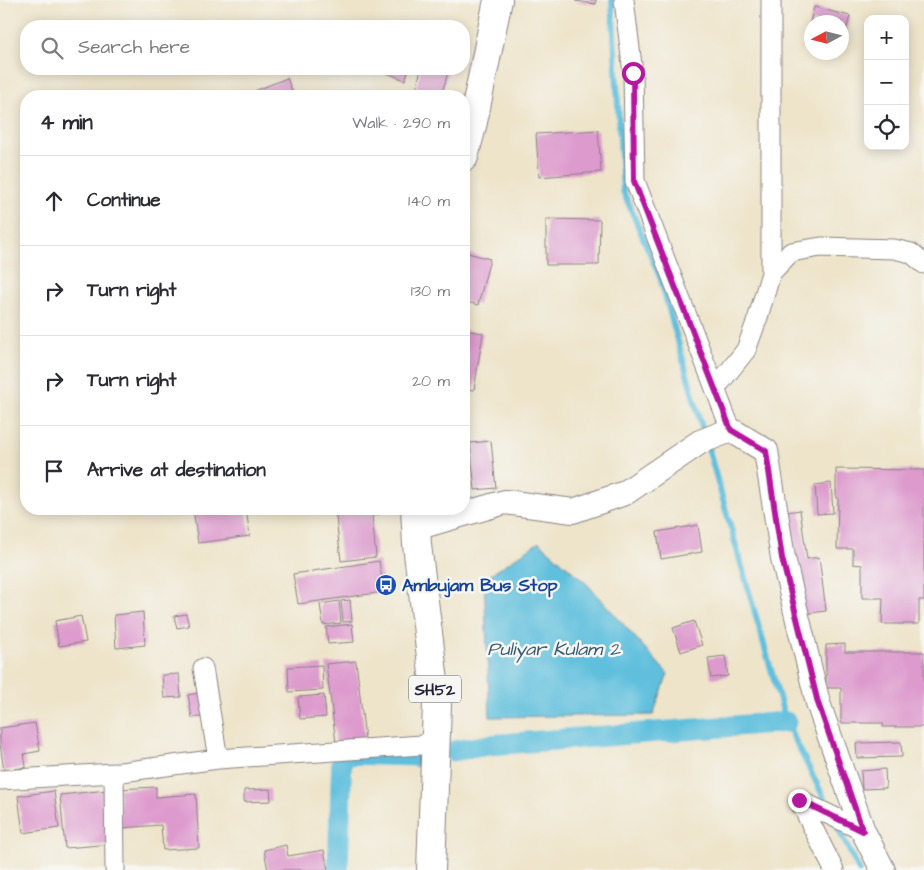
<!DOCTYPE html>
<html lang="en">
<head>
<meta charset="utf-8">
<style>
	:root { --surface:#fff; --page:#f2f2f3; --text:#2b2b33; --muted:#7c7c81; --line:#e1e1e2 }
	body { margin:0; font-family:"Architects Daughter",sans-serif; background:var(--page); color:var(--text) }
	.controls { position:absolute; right:15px; top:15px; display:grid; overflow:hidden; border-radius:10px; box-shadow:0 2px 12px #0003 }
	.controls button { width:45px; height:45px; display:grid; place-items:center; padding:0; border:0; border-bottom:1px solid var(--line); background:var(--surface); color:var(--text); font:25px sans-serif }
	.compass { position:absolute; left:804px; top:15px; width:45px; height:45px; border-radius:50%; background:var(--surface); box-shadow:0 2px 12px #0003; rotate:263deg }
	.stop { position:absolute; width:15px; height:15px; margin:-11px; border:4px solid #b5179e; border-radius:50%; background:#fff }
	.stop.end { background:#b5179e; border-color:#fff; box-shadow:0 1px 5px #0008 }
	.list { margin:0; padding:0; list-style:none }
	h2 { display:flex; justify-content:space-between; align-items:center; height:65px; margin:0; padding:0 20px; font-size:21px }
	h2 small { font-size:16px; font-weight:400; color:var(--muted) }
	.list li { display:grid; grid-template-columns:32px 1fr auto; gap:15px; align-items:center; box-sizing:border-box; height:90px; padding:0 20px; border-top:1px solid var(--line) }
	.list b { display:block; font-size:19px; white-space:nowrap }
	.list em { font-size:16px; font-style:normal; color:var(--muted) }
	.icon { flex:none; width:28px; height:28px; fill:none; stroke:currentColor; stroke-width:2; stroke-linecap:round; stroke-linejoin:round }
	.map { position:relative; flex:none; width:924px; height:870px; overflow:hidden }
	.search { position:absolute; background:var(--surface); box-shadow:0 2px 12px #0003; left:20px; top:20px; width:450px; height:55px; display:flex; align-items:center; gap:12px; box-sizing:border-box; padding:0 18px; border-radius:20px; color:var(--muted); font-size:19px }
	.panel { position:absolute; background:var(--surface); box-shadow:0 2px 12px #0003; left:20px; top:90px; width:450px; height:425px; border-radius:20px }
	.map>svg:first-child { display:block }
	.water { fill:#5fbfdd; stroke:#40708c }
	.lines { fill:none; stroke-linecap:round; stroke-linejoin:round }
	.stream { stroke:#5fbfdd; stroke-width:6 }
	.canal { stroke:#5fbfdd; stroke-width:21 }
	.building { fill:#dd9acd }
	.minor-casing { stroke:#888382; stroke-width:21 }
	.tertiary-casing { stroke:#888382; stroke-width:26 }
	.primary-casing { stroke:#888382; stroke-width:30 }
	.minor { stroke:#fff; stroke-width:19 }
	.tertiary { stroke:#fff; stroke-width:24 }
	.primary { stroke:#fff; stroke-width:28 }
	.route { stroke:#b5179e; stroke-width:6 }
	.labels { text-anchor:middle; stroke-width:5; stroke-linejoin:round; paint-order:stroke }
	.shield { fill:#f6f6f2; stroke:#626272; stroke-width:1 }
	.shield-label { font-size:16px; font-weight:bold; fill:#22223b }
	.transit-label { font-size:18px; font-weight:bold; fill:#164399; stroke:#f6f6f2; text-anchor:start }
	.water-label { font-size:19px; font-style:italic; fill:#375974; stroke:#f6f6f2 }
</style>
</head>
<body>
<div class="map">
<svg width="924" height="870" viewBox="0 0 924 870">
	<rect width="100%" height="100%" fill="#f6f6f2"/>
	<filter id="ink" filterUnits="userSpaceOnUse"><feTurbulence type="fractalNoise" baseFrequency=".02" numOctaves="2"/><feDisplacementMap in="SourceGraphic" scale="10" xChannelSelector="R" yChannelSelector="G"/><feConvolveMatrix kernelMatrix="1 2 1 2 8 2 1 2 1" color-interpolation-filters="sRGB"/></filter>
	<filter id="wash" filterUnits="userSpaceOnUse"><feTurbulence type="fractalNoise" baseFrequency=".0096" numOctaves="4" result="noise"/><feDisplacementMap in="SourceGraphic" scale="20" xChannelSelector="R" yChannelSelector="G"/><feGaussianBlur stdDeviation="1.12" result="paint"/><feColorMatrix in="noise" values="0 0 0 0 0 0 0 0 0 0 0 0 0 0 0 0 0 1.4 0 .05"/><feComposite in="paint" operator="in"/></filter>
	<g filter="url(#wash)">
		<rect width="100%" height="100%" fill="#eee4ca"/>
		<!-- water -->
		<path class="water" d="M539,542L588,585L668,674L653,715L490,717L484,579Z"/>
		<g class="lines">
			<!-- stream -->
			<path class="stream" d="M612,0L623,191L660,277L704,435
				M707,444L786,722L829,808
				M836,824L859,870"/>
			<!-- canal -->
			<path class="canal" d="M453,751L489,745L786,722
				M338,870L342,754L417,756"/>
		</g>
		<g id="blocks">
			<!-- building -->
			<path class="building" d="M575,0H596V4L575,1Z
				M814,7L850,16L842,45V22H812V39L806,37Z
				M376,69H409L405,80Z
				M421,69H449L441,96H427L415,93Z
				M287,78L294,96H247V94Z
				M598,130L601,172L539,177L536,134Z
				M546,219L600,220L599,265H546Z
				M464,252L490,259L478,305L464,301Z
				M464,330L483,333L474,390L464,389Z
				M491,441L496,488L475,490L470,443Z
				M836,469L924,470V600H919V624H882L883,598H862V565L853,564V549H837L838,498H836Z
				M831,483L833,513L817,514L815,485Z
				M193,509H246L250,536L198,543Z
				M335,509H379L380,514L372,515L376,557L341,561Z
				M800,510L807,559L819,557L826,611L802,614L787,512Z
				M698,525L702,552L661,559L657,532Z
				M379,561L384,592L298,604L293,574Z
				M350,600L352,621L343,622L341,601Z
				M339,601L341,623L323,625L320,604Z
				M143,612L145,645L116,648L114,615Z
				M186,614L189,626L177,628L174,616Z
				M81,616L86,642L59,646L55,621Z
				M694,621L702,645L681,652L673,628Z
				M352,624L354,642L328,644L326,627Z
				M845,644V652H924V727H883V723H841V688H826V645Z
				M725,656L728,676L711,678L708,658Z
				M356,661L365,739L336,743L326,664Z
				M322,665L323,690L289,692L288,667Z
				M179,674L181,697L164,698L162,675Z
				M204,692L207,716L192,718L188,695Z
				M324,695L326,717L300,719L298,697Z
				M35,723L40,751L24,754L26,767L4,771L0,744V728Z
				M901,742L902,757L857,758L856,743Z
				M885,769L886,788L862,789L861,771Z
				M156,787V797L196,794L199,848L163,850L161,825L121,828L119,789Z
				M270,789L271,801L244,802V790Z
				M107,790L112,844L65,848L60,795Z
				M54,791L59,828L23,833L18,796Z
				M286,845L288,856L324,850L328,870H268L264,850Z"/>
		</g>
	</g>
	<g filter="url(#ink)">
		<use href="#blocks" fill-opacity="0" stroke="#888382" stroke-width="1"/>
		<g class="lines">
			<!-- minor casing -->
			<g class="minor-casing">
				<path id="minor" d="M624,0L633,73L635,181L731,430
					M771,273V0
					M715,389L746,350L758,317L771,273L791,252L821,247L894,249L911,253L924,264
					M203,668L218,759
					M114,773L115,870
					M0,780L114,773L218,759L436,744
					M799,800L834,870
					M799,800L863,831"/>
			</g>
			<!-- tertiary casing -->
			<g class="tertiary-casing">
				<path id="tertiary" d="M416,528L505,502L573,511L625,493L700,442L731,430L766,451L783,558L818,703L863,831L883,870"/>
			</g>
			<!-- primary casing -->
			<g class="primary-casing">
				<path id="primary" d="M464,157L473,122L498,0
					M415,509L417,545L437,705L431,870"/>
			</g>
			<!-- minor -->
			<use href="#minor" class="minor"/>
			<!-- tertiary -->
			<use href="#tertiary" class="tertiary"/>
			<!-- primary -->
			<use href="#primary" class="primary"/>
		</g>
	</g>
	<g class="lines" filter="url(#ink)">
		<!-- route -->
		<path class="route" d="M633,73L634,181L731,430L766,451L782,558L818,703L863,831L799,800"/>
	</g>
	<!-- icons -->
	<defs>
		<g id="bus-disc" transform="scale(1.125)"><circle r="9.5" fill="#1a4fb4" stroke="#f6f6f2"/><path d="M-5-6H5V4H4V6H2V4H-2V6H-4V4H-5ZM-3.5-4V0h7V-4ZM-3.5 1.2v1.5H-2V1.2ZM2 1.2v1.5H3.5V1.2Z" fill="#fff"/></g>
	</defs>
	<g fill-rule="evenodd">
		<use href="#bus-disc" x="386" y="585"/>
	</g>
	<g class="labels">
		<!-- shield labels -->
		<rect class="shield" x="409" y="675.5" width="52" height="27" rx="4"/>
		<g class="shield-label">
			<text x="435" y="695">SH52</text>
		</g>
		<!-- transit labels -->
		<g class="transit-label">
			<text x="402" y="591">Ambujam Bus Stop</text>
		</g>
		<!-- water labels -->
		<g class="water-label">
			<text x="554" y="655">Puliyar Kulam 2</text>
		</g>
	</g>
</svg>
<div class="controls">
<button>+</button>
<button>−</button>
<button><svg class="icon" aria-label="locate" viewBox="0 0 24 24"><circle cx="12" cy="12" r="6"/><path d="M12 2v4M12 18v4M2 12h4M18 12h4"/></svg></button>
</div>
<svg class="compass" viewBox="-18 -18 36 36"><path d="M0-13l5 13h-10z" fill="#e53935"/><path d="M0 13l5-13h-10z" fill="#7c7c81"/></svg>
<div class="stop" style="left:633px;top:73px"></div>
<div class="stop end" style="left:799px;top:800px"></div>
<div class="search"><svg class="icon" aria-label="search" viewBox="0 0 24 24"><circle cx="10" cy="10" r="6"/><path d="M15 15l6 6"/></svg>Search here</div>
<section class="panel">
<h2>4 min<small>Walk · 290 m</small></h2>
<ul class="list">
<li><svg class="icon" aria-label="ahead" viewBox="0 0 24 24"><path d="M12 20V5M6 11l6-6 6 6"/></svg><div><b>Continue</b></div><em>140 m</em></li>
<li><svg class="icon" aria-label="right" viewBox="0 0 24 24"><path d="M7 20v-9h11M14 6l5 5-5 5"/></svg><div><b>Turn right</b></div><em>130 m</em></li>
<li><svg class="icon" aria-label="right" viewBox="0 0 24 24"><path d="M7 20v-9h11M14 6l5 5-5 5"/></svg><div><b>Turn right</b></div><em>20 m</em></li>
<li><svg class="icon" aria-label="arrive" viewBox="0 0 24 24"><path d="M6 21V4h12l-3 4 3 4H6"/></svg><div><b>Arrive at destination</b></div></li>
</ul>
</section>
</div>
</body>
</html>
